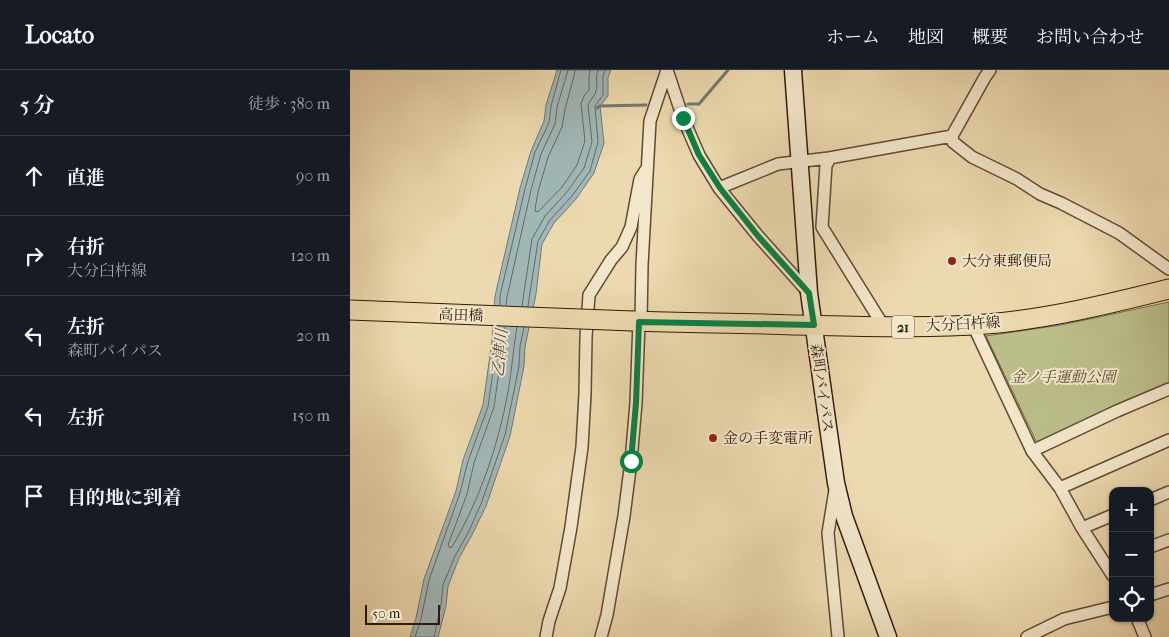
<!DOCTYPE html>
<html lang="ja">
<head>
<meta charset="utf-8">
<style>
	:root { --surface:#171b24; --page:#242831; --text:#f1f3f6; --muted:#9ea1a6; --line:#363941 }
	body { margin:0; font-family:"IM FELL French Canon","Noto Serif JP",serif; background:var(--page); color:var(--text) }
	.controls { position:absolute; right:15px; bottom:15px; display:grid; overflow:hidden; border-radius:10px; box-shadow:0 1px 4px #0004 }
	.controls button { width:45px; height:45px; display:grid; place-items:center; padding:0; border:0; border-bottom:1px solid var(--line); background:var(--surface); color:var(--text); font:25px sans-serif }
	.scale { position:absolute; left:15px; bottom:12px; width:75px; box-sizing:border-box; padding-left:5px; border:2px solid #301c09; border-top:0; font-size:14px; line-height:18px; white-space:nowrap; color:#301c09; -webkit-text-stroke:4px #f3e6cb; paint-order:stroke }
	.stop { position:absolute; width:15px; height:15px; margin:-11px; border:4px solid #0b8043; border-radius:50%; background:#fff }
	.stop.end { background:#0b8043; border-color:#fff; box-shadow:0 1px 5px #0008 }
	.list { margin:0; padding:0; list-style:none }
	h2 { display:flex; justify-content:space-between; align-items:center; height:65px; margin:0; padding:0 20px; font-size:21px }
	h2 small { font-size:16px; font-weight:400; color:var(--muted) }
	.list li { display:grid; grid-template-columns:32px 1fr auto; gap:15px; align-items:center; box-sizing:border-box; height:80px; padding:0 20px; border-top:1px solid var(--line) }
	.list b { display:block; font-size:19px; white-space:nowrap }
	.list p { margin:0; font-size:16px; white-space:nowrap; color:var(--muted) }
	.list em { font-size:16px; font-style:normal; color:var(--muted) }
	.icon { flex:none; width:28px; height:28px; fill:none; stroke:currentColor; stroke-width:2; stroke-linecap:round; stroke-linejoin:round }
	.map { position:relative; flex:none; width:819px; height:567px; overflow:hidden }
	header { display:flex; align-items:center; gap:30px; box-sizing:border-box; height:70px; padding:0 25px; background:var(--surface); border-bottom:1px solid var(--line) }
	header strong { font-size:24px }
	nav { display:flex; gap:28px; margin-inline-start:auto; font-size:18px }
	main { display:flex }
	aside { flex:1; background:var(--surface) }
	.map>svg:first-child { display:block }
	.green { fill:#bbbe89; stroke:#766d49 }
	.water { fill:#a0b7b8; stroke:#737972 }
	.lines { fill:none; stroke-linecap:round; stroke-linejoin:round }
	.shore { stroke:#686a60; stroke-width:1 }
	.stream { stroke:#737972; stroke-width:3 }
	.minor-casing { stroke:#5f4b32; stroke-width:14 }
	.secondary-casing { stroke:#301c09; stroke-width:19 }
	.primary-casing { stroke:#301c09; stroke-width:21 }
	.minor { stroke:#f3e6cb; stroke-width:11 }
	.secondary { stroke:#f3e6cb; stroke-width:16 }
	.primary { stroke:#edd9af; stroke-width:19 }
	.primary-bridge-casing { stroke:#301c09; stroke-width:21; stroke-linecap:butt }
	.primary-bridge { stroke:#edd9af; stroke-width:19 }
	.route { stroke:#0b8043; stroke-width:6 }
	.poi-dot { fill:#8f2418; stroke:#f3e6cb; stroke-width:2 }
	.labels { text-anchor:middle; stroke-width:4; stroke-linejoin:round; paint-order:stroke }
	.shield { fill:#f3e6cb; stroke:#6a5943; stroke-width:1 }
	.shield-label { font-size:14px; font-weight:bold; fill:#301c09 }
	.poi-label { font-size:15px; fill:#301c09; stroke:#f3e6cb; text-anchor:start }
	.street-label { font-size:15px; fill:#301c09; stroke:#f3e6cb }
	.park-label { font-size:15px; font-style:italic; fill:#5a4d2f; stroke:#f3e6cb }
	.water-label { font-size:16px; font-style:italic; fill:#524a3e; stroke:#f3e6cb }
</style>
</head>
<body>
<header>
<strong>Locato</strong>
<nav><a>ホーム</a><a>地図</a><a>概要</a><a>お問い合わせ</a></nav>
</header>
<main>
<aside>
<h2>5 分<small>徒歩 · 380 m</small></h2>
<ul class="list">
<li><svg class="icon" aria-label="ahead" viewBox="0 0 24 24"><path d="M12 20V5M6 11l6-6 6 6"/></svg><div><b>直進</b></div><em>90 m</em></li>
<li><svg class="icon" aria-label="right" viewBox="0 0 24 24"><path d="M7 20v-9h11M14 6l5 5-5 5"/></svg><div><b>右折</b><p>大分臼杵線</p></div><em>120 m</em></li>
<li><svg class="icon" aria-label="left" viewBox="0 0 24 24"><path d="M17 20v-9H6M10 6l-5 5 5 5"/></svg><div><b>左折</b><p>森町バイパス</p></div><em>20 m</em></li>
<li><svg class="icon" aria-label="left" viewBox="0 0 24 24"><path d="M17 20v-9H6M10 6l-5 5 5 5"/></svg><div><b>左折</b></div><em>150 m</em></li>
<li><svg class="icon" aria-label="arrive" viewBox="0 0 24 24"><path d="M6 21V4h12l-3 4 3 4H6"/></svg><div><b>目的地に到着</b></div></li>
</ul>
</aside>
<div class="map">
<svg width="819" height="567" viewBox="0 0 819 567">
	<rect width="100%" height="100%" fill="#edd9af"/>
	<filter id="stains"><feTurbulence type="fractalNoise" baseFrequency=".004" numOctaves="4"/><feColorMatrix values="0 0 0 0 .2 0 0 0 0 .09 0 0 0 0 .02 0 0 0 .5 -.17"/></filter>
	<radialGradient id="worn" r=".72"><stop offset=".6" stop-color="#630" stop-opacity="0"/><stop offset="1" stop-color="#630" stop-opacity=".3"/></radialGradient>
	<!-- green -->
	<path class="green" d="M819,232V314L688,375L636,266L711,255Z"/>
	<!-- water -->
	<path class="water" d="M207,0H261L258,7V26L250,36L254,73L244,103L226,129L204,153L192,174L186,224L175,277L174,296L160,366L136,436L122,465L109,488L98,516L96,536L88,567H60L66,548L74,509L106,421L113,390L133,335L142,271L145,226L170,118L181,81L194,51L196,35Z"/>
	<g class="lines">
		<!-- shore -->
		<path class="shore" d="M225,0L224,6L215,39L212,57L198,87L188,122L185,139L186,142L189,141L212,117L227,95L235,71L231,34L234,26L239,20V6L240,0
			M150,235V226L175,119L185,82L199,53L201,36L211,0
			M156,235L157,227L181,120L191,84L205,54L207,37L218,0
			M172,236L182,169L195,146L217,122L234,98L242,72L238,35C240,30 245,26 246,21C248,13 245,7 248,0
			M178,236L188,171L200,150L222,126L240,101L248,72L245,36L253,25V6L255,0
			M155,257L153,272L144,337L124,393L117,424L98,475L100,478L102,477C130,429 148,376 158,322C162,300 163,279 167,257
			M65,567L71,549L79,510L110,423L118,391L138,337L147,272L148,256
			M84,567L91,535L93,515L105,486L118,463L131,434L155,365L169,296L170,276L174,257"/>
		<!-- stream -->
		<path class="stream" d="M338,34H349L378,0
			M247,38L250,36L296,35"/>
		<!-- minor casing -->
		<g class="minor-casing">
			<path id="minor" d="M317,0L333,48L349,85L369,118L408,166L459,223
				M640,0L635,7L602,66L603,72L622,87L667,109L690,124L711,133L769,163L819,199
				M479,88L478,92L476,95L472,157L534,257
				M369,118L428,94L479,88L602,66
				M291,252L292,195L300,51L317,0
				M623,255L682,381L710,418L732,458L763,506
				M682,381L767,341L819,319
				M710,418L819,370
				M485,420L478,463L488,567
				M800,430L819,422
				M732,458L763,445
				M800,477L819,470
				M800,525L819,519
				M787,548L795,567
				M196,567L199,551L210,518L221,457L232,377L235,324L236,267L239,225L261,190L272,177L281,157L290,109L297,98
				M251,567L257,545L274,446L281,391L286,333L289,252
				M677,567L714,549L763,537"/>
		</g>
		<!-- secondary casing -->
		<g class="secondary-casing">
			<path id="secondary" d="M443,0L459,223L486,413L494,446L538,567"/>
		</g>
		<!-- primary casing -->
		<g class="primary-casing">
			<path id="primary" d="M283,251C336,253 389,253 443,255C507,256 572,259 636,254C698,249 759,234 819,219"/>
		</g>
		<!-- minor -->
		<use href="#minor" class="minor"/>
		<!-- secondary -->
		<use href="#secondary" class="secondary"/>
		<!-- primary -->
		<use href="#primary" class="primary"/>
		<!-- primary-bridge casing -->
		<g class="primary-bridge-casing">
			<path id="primary-bridge" d="M0,240L283,251"/>
		</g>
		<!-- primary-bridge -->
		<use href="#primary-bridge" class="primary-bridge"/>
	</g>
	<g class="lines">
		<!-- route -->
		<path class="route" d="M281,391L286,333L289,252L464,255L459,223L408,166L370,118L349,85L333,48"/>
	</g>
	<!-- markers -->
	<g class="poi-dot">
		<circle cx="602" cy="191" r="5"/>
		<circle cx="363" cy="368" r="5"/>
	</g>
	<g class="labels">
		<!-- shield labels -->
		<rect class="shield" x="542" y="245.5" width="22" height="23" rx="4"/>
		<g class="shield-label">
			<text x="553" y="262">21</text>
		</g>
		<!-- poi labels -->
		<g class="poi-label">
			<text x="612" y="196">大分東郵便局</text>
			<text x="373" y="373">金の手変電所</text>
		</g>
		<!-- street labels -->
		<g class="street-label">
			<text transform="translate(111 245) rotate(2)" y="5">高田橋</text>
			<text transform="translate(613 254) rotate(-3)" y="5">大分臼杵線</text>
			<text transform="translate(472 318) rotate(82)" y="5">森町バイパス</text>
		</g>
		<!-- park labels -->
		<g class="park-label">
			<text x="713" y="312">金ノ手運動公園</text>
		</g>
		<!-- water labels -->
		<g class="water-label">
			<text transform="translate(149 283) rotate(-85)" y="6">乙津川</text>
		</g>
	</g>
	<rect width="100%" height="100%" filter="url(#stains)"/>
	<rect width="100%" height="100%" fill="url(#worn)"/>
</svg>
<div class="controls">
<button>+</button>
<button>−</button>
<button><svg class="icon" aria-label="locate" viewBox="0 0 24 24"><circle cx="12" cy="12" r="6"/><path d="M12 2v4M12 18v4M2 12h4M18 12h4"/></svg></button>
</div>
<div class="scale">50 m</div>
<div class="stop" style="left:281px;top:391px"></div>
<div class="stop end" style="left:333px;top:48px"></div>
</div>
</main>
</body>
</html>
